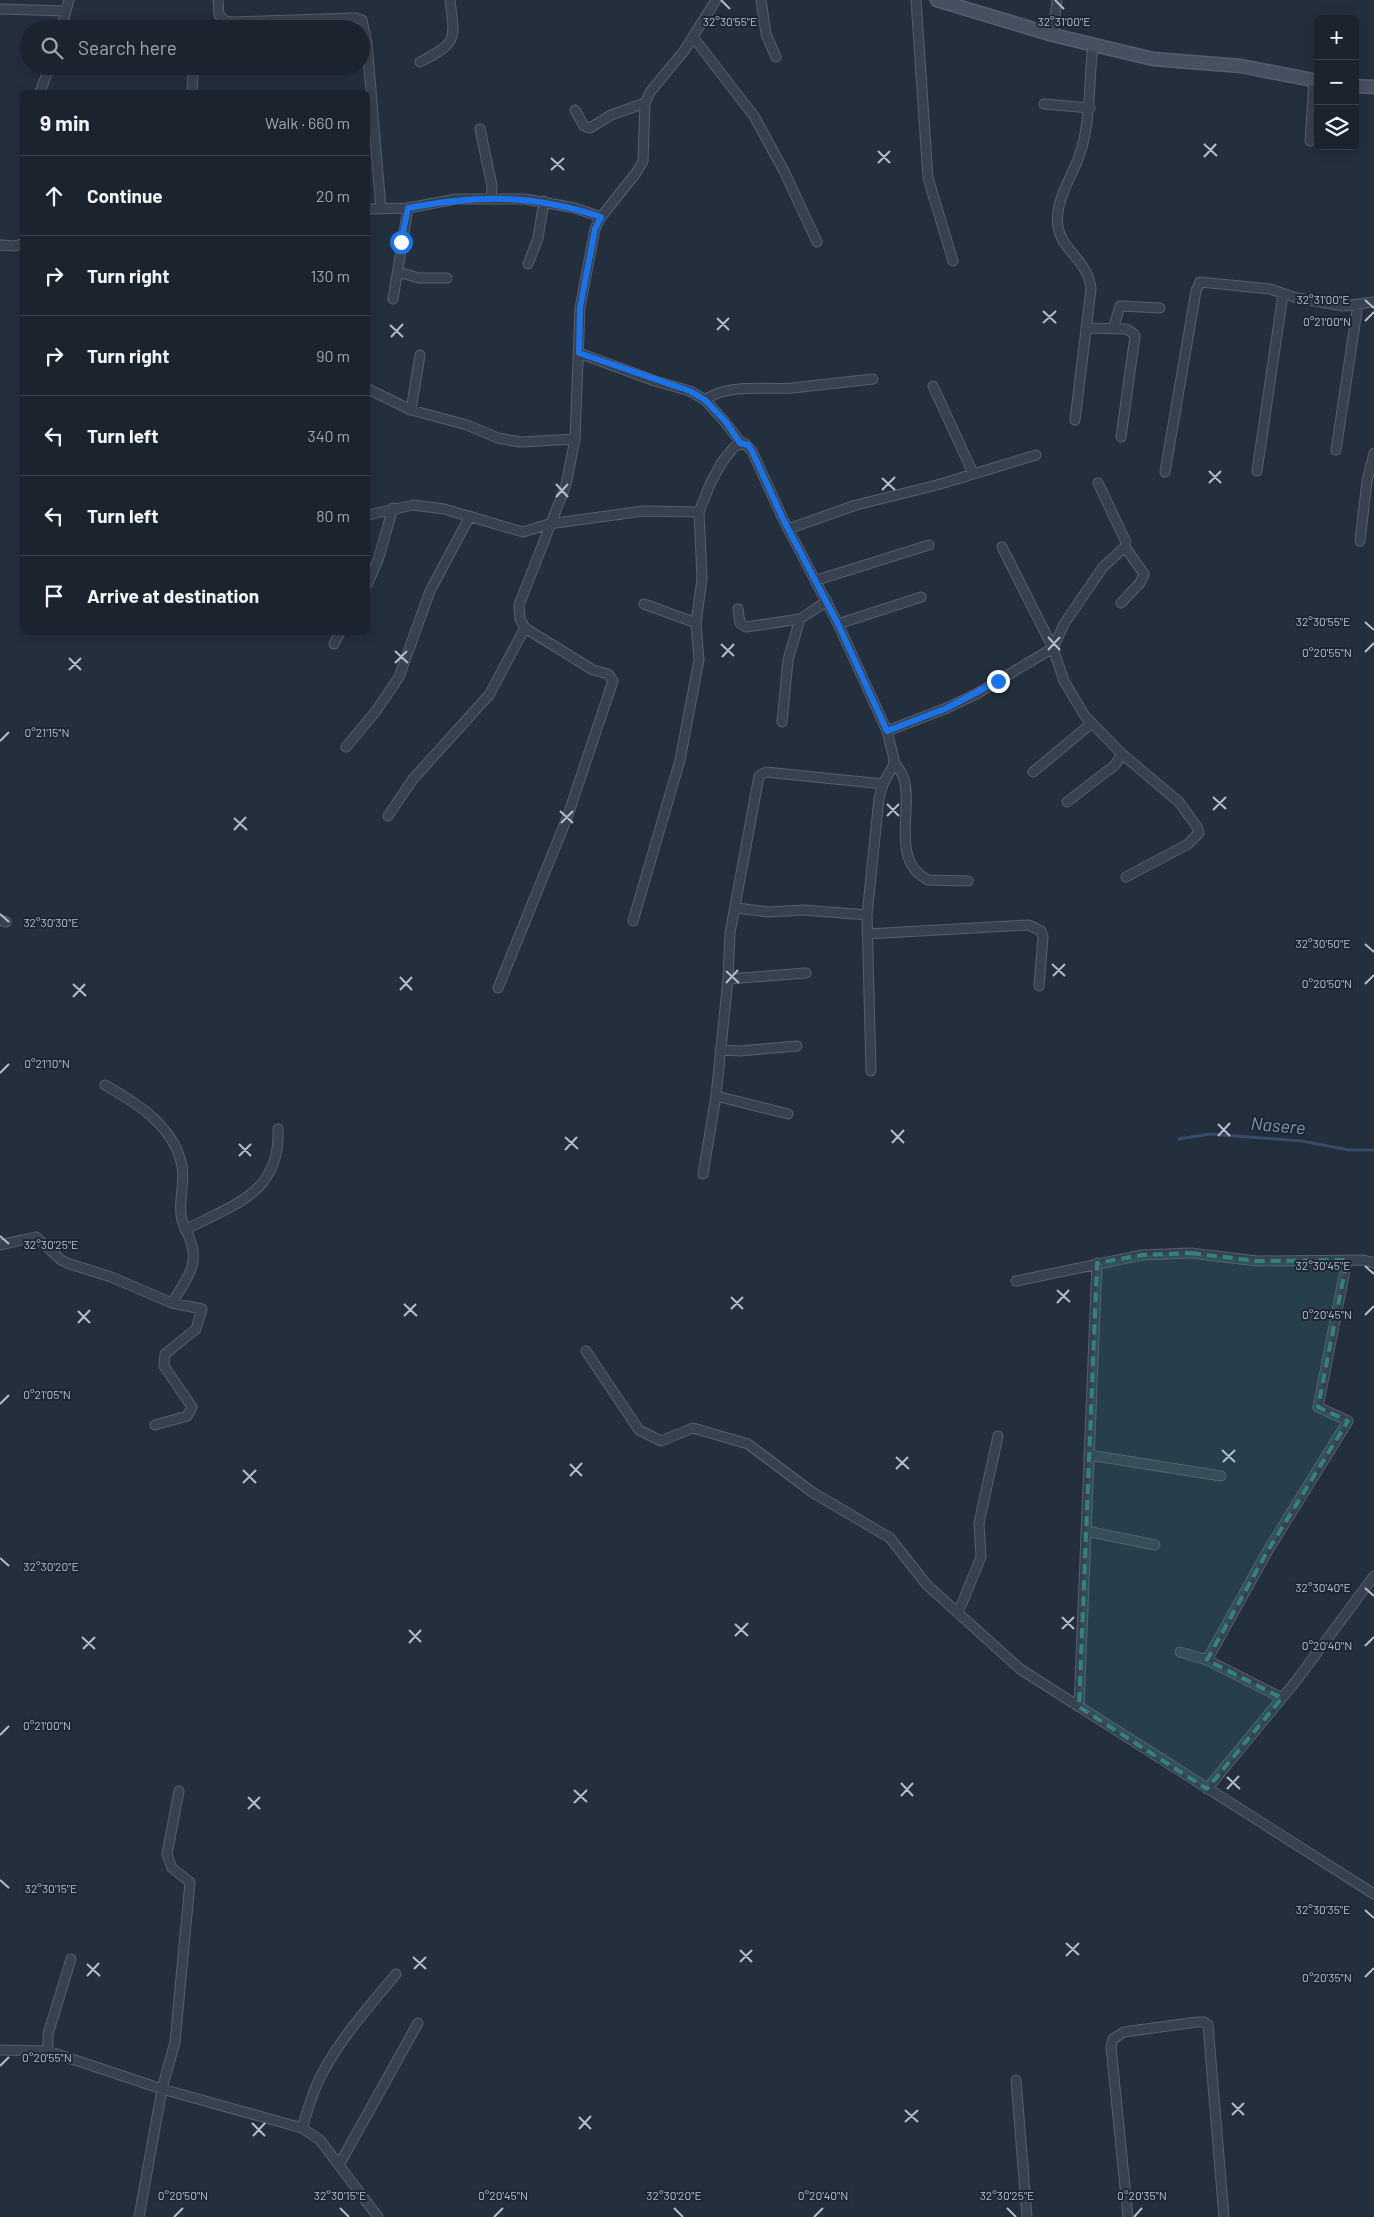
<!DOCTYPE html>
<html lang="en">
<head>
<meta charset="utf-8">
<style>
	:root { --surface:#1b232e; --page:#282f3a; --text:#f1f3f6; --muted:#a0a4aa; --line:#39404a }
	body { margin:0; font-family:Barlow,sans-serif; background:var(--page); color:var(--text) }
	.controls { position:absolute; right:15px; top:15px; display:grid; overflow:hidden; border-radius:8px; box-shadow:0 2px 12px #0003 }
	.controls button { width:45px; height:45px; display:grid; place-items:center; padding:0; border:0; border-bottom:1px solid var(--line); background:var(--surface); color:var(--text); font:25px sans-serif }
	.stop { position:absolute; width:15px; height:15px; margin:-11px; border:4px solid #1a73e8; border-radius:50%; background:#fff }
	.stop.end { background:#1a73e8; border-color:#fff; box-shadow:0 1px 5px #0008 }
	.list { margin:0; padding:0; list-style:none }
	h2 { display:flex; justify-content:space-between; align-items:center; height:65px; margin:0; padding:0 20px; font-size:21px }
	h2 small { font-size:16px; font-weight:400; color:var(--muted) }
	.list li { display:grid; grid-template-columns:32px 1fr auto; gap:15px; align-items:center; box-sizing:border-box; height:80px; padding:0 20px; border-top:1px solid var(--line) }
	.list b { display:block; font-size:19px; white-space:nowrap }
	.list em { font-size:16px; font-style:normal; color:var(--muted) }
	.icon { flex:none; width:28px; height:28px; fill:none; stroke:currentColor; stroke-width:2; stroke-linecap:round; stroke-linejoin:round }
	.map { position:relative; flex:none; width:1374px; height:2217px; overflow:hidden }
	.search { position:absolute; background:var(--surface); box-shadow:0 2px 12px #0003; left:20px; top:20px; width:350px; height:55px; display:flex; align-items:center; gap:12px; box-sizing:border-box; padding:0 18px; border-radius:28px; color:var(--muted); font-size:19px }
	.panel { position:absolute; background:var(--surface); box-shadow:0 2px 12px #0003; left:20px; top:90px; width:350px; height:545px; border-radius:8px }
	.map>svg:first-child { display:block }
	.lines { fill:none; stroke-linecap:round; stroke-linejoin:round }
	.stream { stroke:#394c67; stroke-width:3 }
	.street-casing { stroke:#565f6c; stroke-width:11 }
	.secondary-casing { stroke:#565f6c; stroke-width:15 }
	.street { stroke:#38414e; stroke-width:9 }
	.secondary { stroke:#465061; stroke-width:12 }
	.route { stroke:#1a73e8; stroke-width:6 }
	.marked { fill:#308480; fill-opacity:0.2; stroke:#308480; stroke-width:4; stroke-dasharray:10 6; stroke-linejoin:round }
	.ticks { fill:none; stroke:#b4bcc9; stroke-width:2 }
	.labels { text-anchor:middle; stroke-width:4; stroke-linejoin:round; paint-order:stroke }
	.water-label { font-size:18px; font-style:italic; fill:#7c92b1; stroke:#1d2633 }
	.ticks-label { font-size:12px; text-anchor:middle; fill:#b4bcc9; stroke:#1d2633; stroke-width:4; stroke-linejoin:round; paint-order:stroke }
</style>
</head>
<body>
<div class="map">
<svg width="1374" height="2217" viewBox="0 0 1374 2217">
	<rect width="100%" height="100%" fill="#242f3e"/>
	<g class="lines">
		<!-- stream -->
		<path class="stream" d="M1179,1139L1209,1134L1302,1141L1349,1150H1374"/>
		<!-- street casing -->
		<g class="street-casing">
			<path id="street" d="M218,0L219,15L225,21L232,22L355,18L362,20L367,43L381,209
				M761,0L766,34L776,57
				M916,0L928,178L953,261
				M0,9L66,11
				M61,29L69,0
				M1053,35L1057,0
				M693,37L754,116L784,171L817,242
				M420,62C458,42 455,40 450,0
				M187,66L193,73L192,92
				M40,92L50,66
				M1044,104L1090,108
				M575,110L584,126L590,128L611,115L645,103
				M480,129L492,186L491,198
				M1310,141L1314,80
				M368,209L408,208L456,199H525L575,208L601,217
				M0,245L14,246L22,244
				M528,264L538,238L544,201
				M398,272L419,278H447
				M393,299L408,208
				M1086,328L1126,329L1133,333L1135,336L1121,437
				M1113,329L1120,306L1160,308
				M579,353L655,381L690,391L705,400L725,422L741,443
				M933,386L973,473
				M368,389L411,410L467,425L498,438L520,442L575,439
				M705,400C728,383 764,390 792,388C819,385 846,382 873,379
				M411,410L420,355
				M1075,420L1091,289C1088,260 1062,251 1058,227C1054,203 1070,180 1078,159C1092,123 1088,83 1093,46
				M1336,450L1358,304
				M1257,471L1283,294
				M1165,472L1196,291L1200,282L1270,289L1297,298L1343,306L1374,302
				M368,515L413,505L444,509L523,532L549,524L643,511L699,512
				M788,529L856,505L937,485L1036,455
				M1360,541L1367,481L1374,453
				M1002,547L1053,648L1064,681L1085,716L1122,754L1179,802L1197,827L1199,833L1188,844L1126,877
				M817,580L929,545
				M368,583L378,560L393,508
				M1121,603L1140,583L1144,574L1125,547
				M644,604L696,623
				M738,609L740,623L746,627L800,619L827,601
				M838,624L921,597
				M334,644L340,632
				M782,722L788,660L800,619
				M887,731L947,708L978,693L1053,648L1064,624L1103,567L1125,547L1126,542L1098,483
				M346,747L376,711L399,677L430,591L470,516
				M894,762C898,767 902,773 904,779C913,809 890,861 928,880L968,881
				M1033,772L1092,723
				M1067,802L1115,765L1122,754
				M388,816L413,779L489,695L525,628
				M736,908L769,912L803,910L867,915
				M0,920L6,922
				M633,921L680,760L699,660L696,623L702,579L699,512L710,484L722,462L734,447L744,443L752,451L783,519L838,624L887,731L894,759L893,766L883,784L879,798L867,915L871,1071
				M867,934L1029,925L1041,931L1043,937L1039,986
				M728,979L806,973
				M498,988L567,818L613,681L608,674L593,670L525,628L520,619L519,605L566,485L575,439L580,308L595,229L601,217L636,173L643,161L645,103L650,92L684,51L716,0
				M720,1050L740,1051L797,1046
				M105,1085C137,1103 174,1126 182,1166C185,1181 179,1199 181,1215C182,1224 186,1229 189,1237C201,1265 186,1279 172,1303
				M716,1096L788,1114
				M703,1174L716,1096L728,979L730,933L759,776L766,772L883,784
				M185,1230C232,1205 281,1194 278,1129
				M0,1245L36,1237L61,1260L70,1264L111,1277L172,1303L202,1309L196,1329L165,1354L164,1366L192,1407L187,1416L155,1425
				M1016,1281L1142,1255L1191,1253L1257,1261L1363,1260L1374,1263
				M586,1351L639,1430L661,1441L693,1428L748,1444L812,1492L890,1538L927,1585L1020,1669L1374,1894
				M1089,1455L1221,1476
				M1086,1531L1155,1545
				M958,1613L981,1557L979,1523L998,1436
				M1180,1652L1207,1660L1282,1698
				M1207,1660L1267,1552L1348,1421L1318,1407L1347,1260
				M1079,1707L1097,1263
				M1207,1789L1296,1681L1374,1576
				M0,2050L48,2051L162,2089L302,2128L320,2140L378,2217
				M48,2051V2034L71,1959
				M1016,2080L1027,2217
				M302,2128C307,2113 311,2098 317,2084C335,2044 368,2008 396,1974
				M339,2165L418,2023
				M139,2217L162,2089L175,2042L190,1882L172,1868L167,1854L179,1791
				M1128,2217L1111,2047L1113,2039L1124,2032L1197,2022H1204L1208,2025L1224,2217"/>
		</g>
		<!-- secondary casing -->
		<g class="secondary-casing">
			<path id="secondary" d="M937,0L1053,35L1153,59L1241,66L1318,81
				M1355,86L1374,87"/>
		</g>
		<!-- street -->
		<use href="#street" class="street"/>
		<!-- secondary -->
		<use href="#secondary" class="secondary"/>
	</g>
	<g class="lines">
		<!-- route -->
		<path class="route" d="M401,242L408,208C480,195 531,194 601,217L595,229L580,308L579,353L690,391L705,400L726,422L740,443L748,445L752,451L783,519L838,624L887,731L947,708L998,681"/>
	</g>
	<!-- marked area -->
	<path class="marked" d="M1191,1253L1257,1261L1347,1260L1318,1407L1348,1421L1267,1552L1207,1660L1282,1698L1207,1789L1079,1707L1097,1263L1142,1255Z"/>
	<!-- ticks -->
	<path class="ticks" d="M721,0L730,9M1055,0L1064,9M1204,144L1217,156M878,151L890,163M1204,157L1216,144M551,158L564,170M878,163L890,151M551,170L564,158M1365,300L1374,308M1043,311L1056,323M717,318L729,330M1365,321L1374,312M1043,323L1056,311M390,325L403,337M717,330L729,318M391,337L403,324M1209,471L1221,483M882,478L895,490M1209,483L1221,471M556,484L568,497M882,490L895,477M556,497L568,484M1365,622L1374,630M1048,637L1060,650M721,644L734,656M1048,650L1060,637M395,651L408,663M1365,652L1374,643M722,657L734,644M69,658L81,670M395,663L407,651M69,670L81,658M0,741L9,732M1213,797L1226,809M887,804L899,816M1213,810L1226,797M560,811L573,823M887,816L899,804M234,818L247,830M561,823L573,811M234,830L246,817M0,914L9,922M1365,944L1374,952M1052,964L1065,976M726,971L739,983M1053,976L1065,964M400,977L412,990M726,983L738,970M73,984L86,996M1365,984L1374,975M400,990L412,977M73,997L85,984M0,1073L9,1064M1218,1124L1230,1136M891,1130L904,1143M1218,1136L1230,1123M565,1137L578,1149M892,1143L904,1130M239,1144L251,1156M565,1150L577,1137M239,1156L251,1144M0,1236L9,1244M1365,1266L1374,1274M1057,1290L1070,1302M731,1297L743,1309M1057,1303L1069,1290M404,1304L417,1316M731,1309L743,1297M78,1311L90,1323M1365,1315L1374,1306M404,1316L416,1304M78,1323L90,1310M0,1404L9,1395M1222,1450L1235,1462M896,1457L909,1469M1223,1462L1235,1450M570,1464L582,1476M896,1469L908,1457M243,1470L256,1483M570,1476L582,1463M243,1483L256,1470M0,1558L9,1566M1365,1588L1374,1596M1062,1617L1074,1629M735,1624L748,1636M1062,1629L1074,1617M409,1630L421,1642M735,1636L748,1623M82,1637L95,1649M409,1643L421,1630M1365,1646L1374,1637M83,1649L95,1637M0,1735L9,1726M1227,1777L1240,1789M901,1783L913,1796M1227,1789L1239,1776M574,1790L587,1802M901,1796L913,1783M248,1797L260,1809M574,1803L587,1790M248,1809L260,1797M0,1880L9,1888M1365,1910L1374,1918M1066,1943L1079,1955M740,1950L752,1962M1066,1956L1079,1943M413,1957L426,1969M740,1962L752,1950M87,1964L100,1976M414,1969L426,1957M87,1976L99,1963M1365,1977L1374,1968M0,2066L9,2057M1232,2103L1244,2115M905,2110L918,2122M1232,2115L1244,2103M579,2117L591,2129M905,2122L918,2110M252,2123L265,2136M579,2129L591,2116M253,2136L265,2123M340,2208L349,2217M674,2208L683,2217M1007,2208L1016,2217M174,2217L183,2208M494,2217L503,2208M814,2217L823,2208M1134,2217L1142,2208"/>
	<g class="labels">
		<!-- water labels -->
		<g class="water-label">
			<text transform="translate(1278 1126) rotate(5)" y="6">Nasere</text>
		</g>
	</g>
	<g class="ticks-label">
		<text x="730" y="26">32°30'55"E</text>
		<text x="1064" y="26">32°31'00"E</text>
		<text x="1323" y="304">32°31'00"E</text>
		<text x="1327" y="326">0°21'00"N</text>
		<text x="1323" y="626">32°30'55"E</text>
		<text x="1327" y="657">0°20'55"N</text>
		<text x="47" y="737">0°21'15"N</text>
		<text x="51" y="927">32°30'30"E</text>
		<text x="1323" y="948">32°30'50"E</text>
		<text x="1327" y="988">0°20'50"N</text>
		<text x="47" y="1068">0°21'10"N</text>
		<text x="51" y="1249">32°30'25"E</text>
		<text x="1323" y="1270">32°30'45"E</text>
		<text x="1327" y="1319">0°20'45"N</text>
		<text x="47" y="1399">0°21'05"N</text>
		<text x="51" y="1571">32°30'20"E</text>
		<text x="1323" y="1592">32°30'40"E</text>
		<text x="1327" y="1650">0°20'40"N</text>
		<text x="47" y="1730">0°21'00"N</text>
		<text x="51" y="1893">32°30'15"E</text>
		<text x="1323" y="1914">32°30'35"E</text>
		<text x="1327" y="1982">0°20'35"N</text>
		<text x="47" y="2062">0°20'55"N</text>
		<text x="183" y="2200">0°20'50"N</text>
		<text x="503" y="2200">0°20'45"N</text>
		<text x="823" y="2200">0°20'40"N</text>
		<text x="1142" y="2200">0°20'35"N</text>
		<text x="340" y="2200">32°30'15"E</text>
		<text x="674" y="2200">32°30'20"E</text>
		<text x="1007" y="2200">32°30'25"E</text>
	</g>
</svg>
<div class="controls">
<button>+</button>
<button>−</button>
<button><svg class="icon" aria-label="layers" viewBox="0 0 24 24"><path d="M12 4l9 5-9 5-9-5zM3 14l9 5 9-5"/></svg></button>
</div>
<div class="stop" style="left:401px;top:242px"></div>
<div class="stop end" style="left:998px;top:681px"></div>
<div class="search"><svg class="icon" aria-label="search" viewBox="0 0 24 24"><circle cx="10" cy="10" r="6"/><path d="M15 15l6 6"/></svg>Search here</div>
<section class="panel">
<h2>9 min<small>Walk · 660 m</small></h2>
<ul class="list">
<li><svg class="icon" aria-label="ahead" viewBox="0 0 24 24"><path d="M12 20V5M6 11l6-6 6 6"/></svg><div><b>Continue</b></div><em>20 m</em></li>
<li><svg class="icon" aria-label="right" viewBox="0 0 24 24"><path d="M7 20v-9h11M14 6l5 5-5 5"/></svg><div><b>Turn right</b></div><em>130 m</em></li>
<li><svg class="icon" aria-label="right" viewBox="0 0 24 24"><path d="M7 20v-9h11M14 6l5 5-5 5"/></svg><div><b>Turn right</b></div><em>90 m</em></li>
<li><svg class="icon" aria-label="left" viewBox="0 0 24 24"><path d="M17 20v-9H6M10 6l-5 5 5 5"/></svg><div><b>Turn left</b></div><em>340 m</em></li>
<li><svg class="icon" aria-label="left" viewBox="0 0 24 24"><path d="M17 20v-9H6M10 6l-5 5 5 5"/></svg><div><b>Turn left</b></div><em>80 m</em></li>
<li><svg class="icon" aria-label="arrive" viewBox="0 0 24 24"><path d="M6 21V4h12l-3 4 3 4H6"/></svg><div><b>Arrive at destination</b></div></li>
</ul>
</section>
</div>
</body>
</html>
